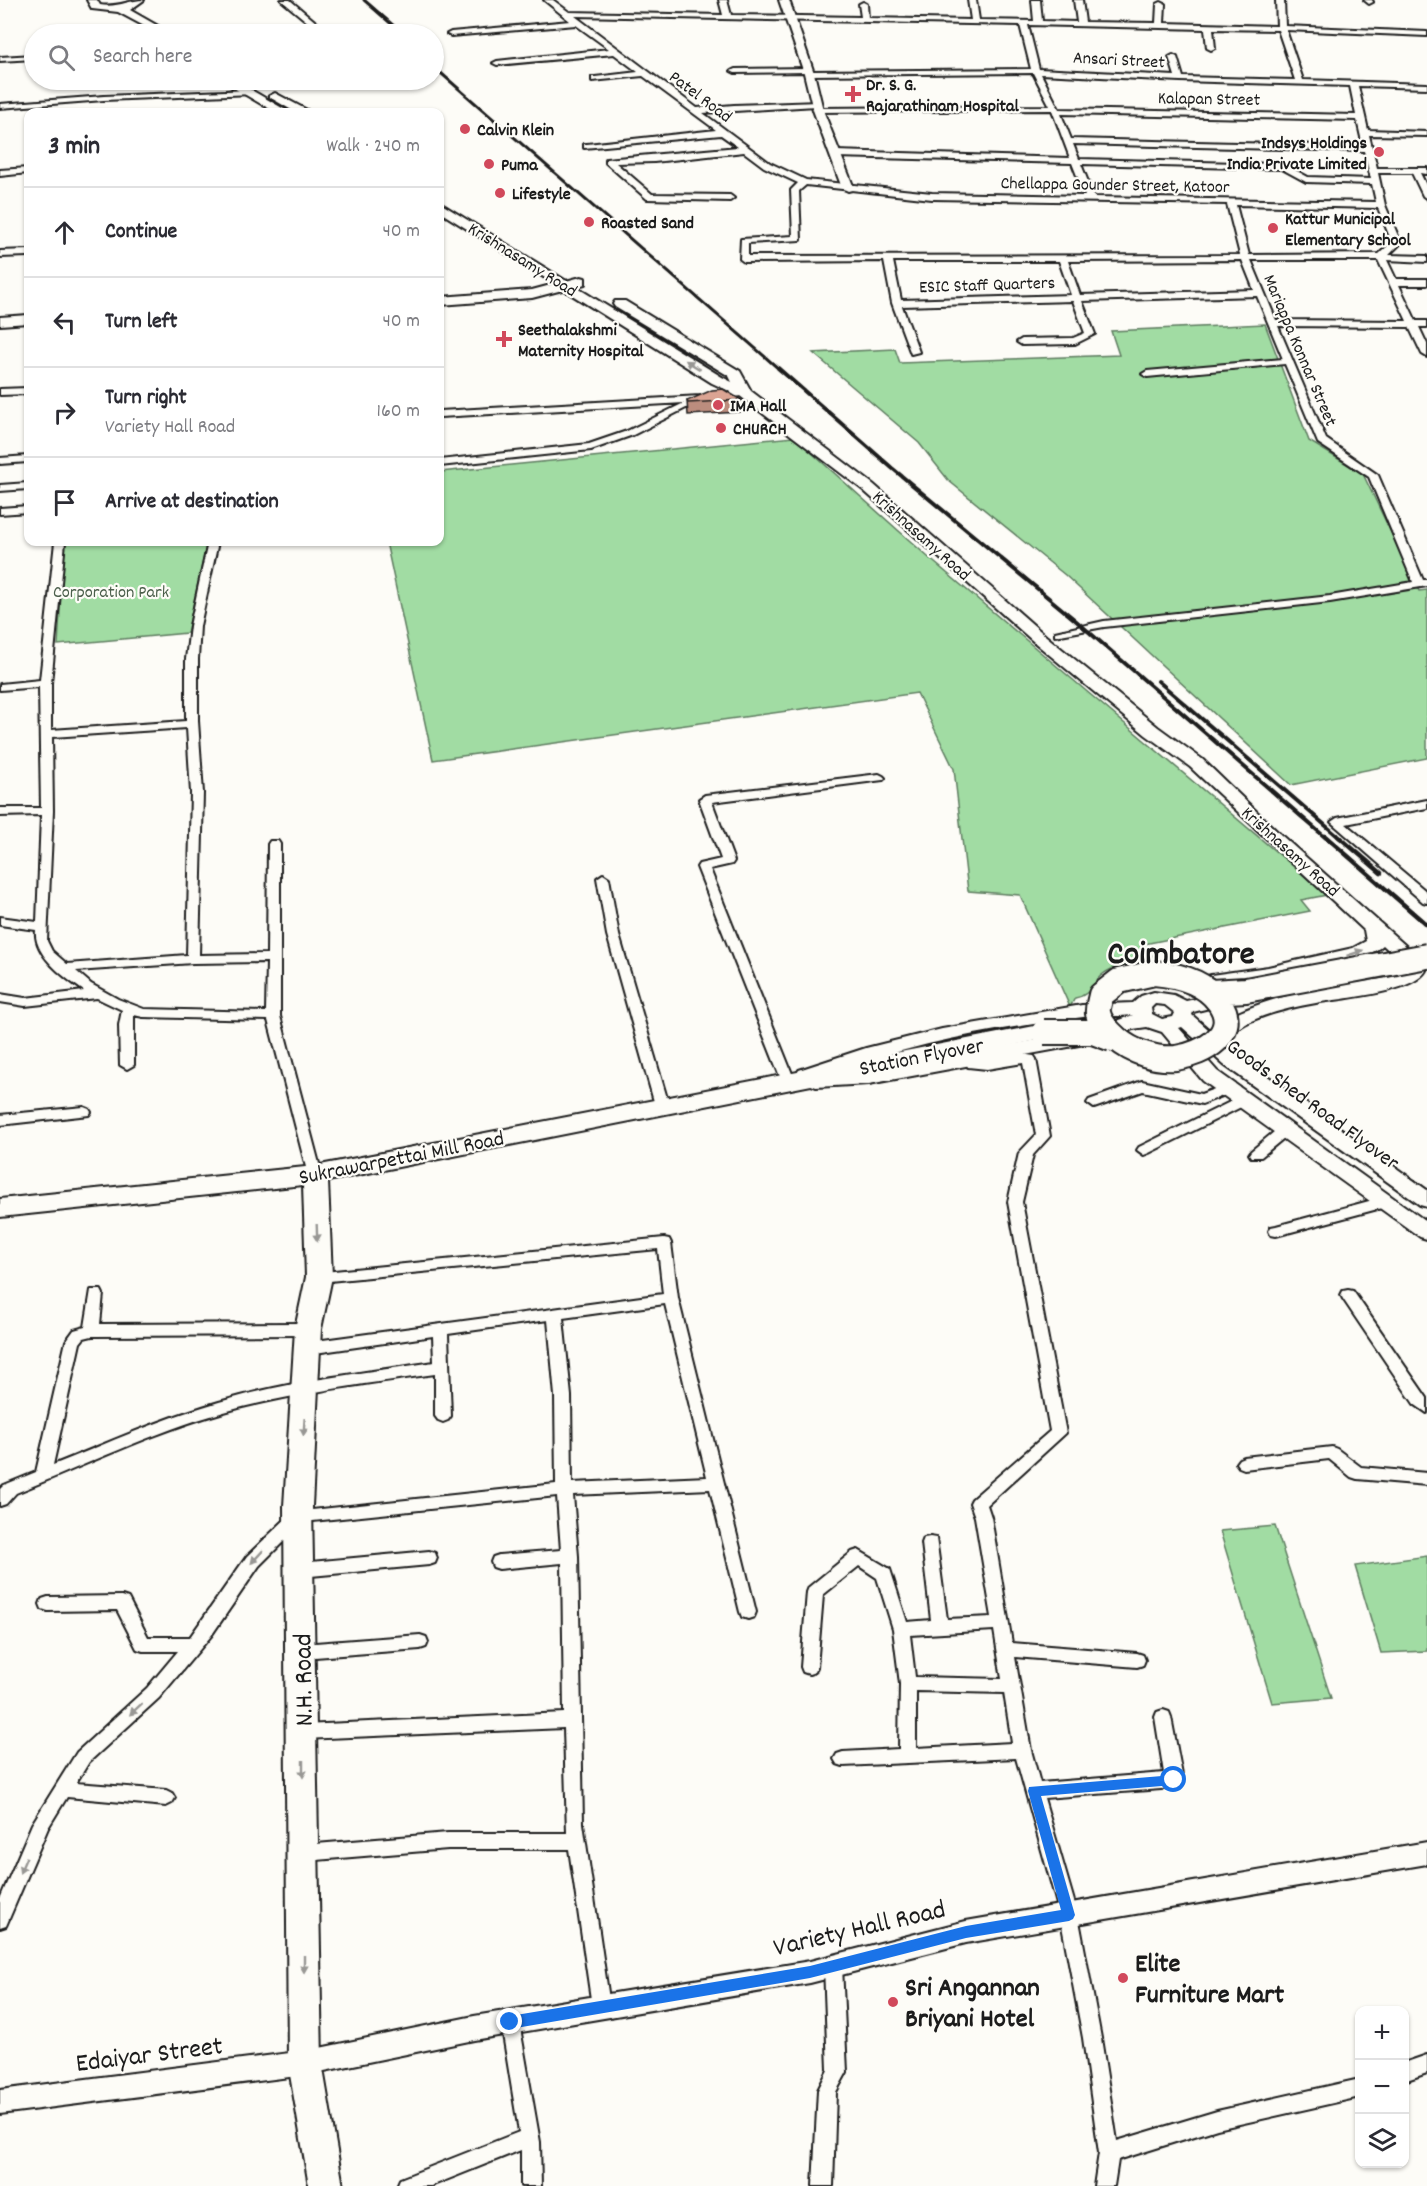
<!DOCTYPE html>
<html lang="en">
<head>
<meta charset="utf-8">
<style>
	:root { --surface:#fff; --page:#f7f7f7; --text:#2b2b33; --muted:#7c7c81; --line:#e1e1e2 }
	body { margin:0; font-family:Dekko,sans-serif; background:var(--page); color:var(--text) }
	.controls { position:absolute; right:18px; bottom:18px; display:grid; overflow:hidden; border-radius:12px; box-shadow:0 2px 4px #0004 }
	.controls button { width:54px; height:54px; display:grid; place-items:center; padding:0; border:0; border-bottom:2px solid var(--line); background:var(--surface); color:var(--text); font:30px sans-serif }
	.stop { position:absolute; width:18px; height:18px; margin:-14px; border:4px solid #1a73e8; border-radius:50%; background:#fff }
	.stop.end { background:#1a73e8; border-color:#fff; box-shadow:0 2px 6px #0008 }
	.list { margin:0; padding:0; list-style:none }
	h2 { display:flex; justify-content:space-between; align-items:center; height:78px; margin:0; padding:0 24px; font-size:26px }
	h2 small { font-size:20px; font-weight:400; color:var(--muted) }
	.list li { display:grid; grid-template-columns:39px 1fr auto; gap:18px; align-items:center; box-sizing:border-box; height:90px; padding:0 24px; border-top:2px solid var(--line) }
	.list b { display:block; font-size:22px; white-space:nowrap }
	.list p { margin:0; font-size:20px; white-space:nowrap; color:var(--muted) }
	.list em { font-size:20px; font-style:normal; color:var(--muted) }
	.icon { flex:none; width:33px; height:33px; fill:none; stroke:currentColor; stroke-width:2; stroke-linecap:round; stroke-linejoin:round }
	.map { position:relative; flex:none; width:1427px; height:2186px; overflow:hidden }
	.search { position:absolute; background:var(--surface); box-shadow:0 2px 4px #0004; left:24px; top:24px; width:420px; height:66px; display:flex; align-items:center; gap:15px; box-sizing:border-box; padding:0 21px; border-radius:33px; color:var(--muted); font-size:22px }
	.panel { position:absolute; background:var(--surface); box-shadow:0 2px 4px #0004; left:24px; top:108px; width:420px; height:438px; border-radius:12px }
	.map>svg:first-child { display:block }
	.green { fill:#a1dca3; stroke:#5e7c60; stroke-width:1.5 }
	.lines { fill:none; stroke-linecap:round; stroke-linejoin:round }
	.minor-casing { stroke:#1c1c1c; stroke-width:4 }
	.tertiary-casing { stroke:#1c1c1c; stroke-width:4 }
	.secondary-casing { stroke:#1c1c1c; stroke-width:4 }
	.trunk-casing { stroke:#1c1c1c; stroke-width:4 }
	.minor { fill:#fdfcf7; fill-rule:evenodd }
	.tertiary { fill:#fdfcf7; fill-rule:evenodd }
	.secondary { fill:#fdfcf7; fill-rule:evenodd }
	.trunk { fill:#fdfcf7; fill-rule:evenodd }
	.rail-far2 { stroke:#1c1c1c; stroke-width:3 }
	.rail-far1 { stroke:#1c1c1c; stroke-width:4 }
	.rail { stroke:#1c1c1c; stroke-width:4.5 }
	.trunk-bridge-casing { stroke:#1c1c1c; stroke-width:28; stroke-linecap:butt }
	.trunk-bridge { stroke:#fdfcf7; stroke-width:24 }
	.wall { fill:#bc8d7e; stroke:#1c1c1c; stroke-width:1.5 }
	.building { fill:#dba493; stroke:#1c1c1c; stroke-width:1.5 }
	.oneway { fill:#989794 }
	.route { fill:#1a73e8 }
	.poi-dot { fill:#d1495b; stroke:#fdfcf7; stroke-width:2 }
	.labels { text-anchor:middle; stroke-width:4.5; stroke-linejoin:round; paint-order:stroke }
	.far-street-label { font-size:18px; fill:#1c1c1c; stroke:#fdfcf7 }
	.far-poi-label { font-size:18px; font-weight:bold; fill:#1c1c1c; stroke:#fdfcf7; text-anchor:start }
	.far-park-label { font-size:18px; fill:#4b5f4b; stroke:#fdfcf7 }
	.street-label { font-size:22px; fill:#1c1c1c; stroke:#fdfcf7 }
	.near-street-label { font-size:27px; fill:#1c1c1c; stroke:#fdfcf7 }
	.near-poi-label { font-size:27px; font-weight:bold; fill:#1c1c1c; stroke:#fdfcf7; text-anchor:start }
	.town-label { font-size:34px; font-weight:bold; fill:#1c1c1c; stroke:#fdfcf7 }
</style>
</head>
<body>
<div class="map">
<svg width="1427" height="2186" viewBox="0 0 1427 2186">
	<rect width="100%" height="100%" fill="#fdfcf7"/>
	<filter id="ink" filterUnits="userSpaceOnUse"><feTurbulence type="fractalNoise" baseFrequency=".0167" numOctaves="2"/><feDisplacementMap in="SourceGraphic" scale="12" xChannelSelector="R" yChannelSelector="G"/><feConvolveMatrix kernelMatrix="1 2 1 2 8 2 1 2 1" color-interpolation-filters="sRGB"/></filter>
	<g filter="url(#ink)">
		<!-- green -->
		<path class="green" d="M1265,324L1309,441L1363,474L1419,591L1427,590V758L1291,785L1065,575L949,481L919,443L813,353L895,349L900,363L1119,355L1111,331Z
			M794,437L928,557L1327,895L1301,900L1310,911L1144,944L1154,958C1138,962 1117,964 1103,974C1091,983 1092,995 1075,998L1070,1007L1020,895L968,891L954,769L917,693L433,760L386,542H440V472Z
			M64,542H207L187,633L58,645Z
			M1275,1526L1331,1698L1272,1703L1220,1531Z
			M1427,1556V1651L1381,1653L1355,1566Z"/>
		<g class="lines">
			<!-- minor casing -->
			<g class="minor-casing">
				<path id="minor" d="M281,0H290L330,34H322Z
					M544,0H553L569,12L723,15L719,0H727L731,15L861,17L859,4L863,2L867,4L868,18L971,20L968,0H976L979,20L1034,21L1032,0H1040L1042,21L1077,22L1074,0H1082L1085,22L1156,23L1157,4L1161,2L1165,4L1164,23L1277,26L1276,0H1284L1285,26L1427,32V36L1286,30L1303,80L1427,84V88L1358,86L1368,130L1427,132V136L1369,135L1377,168H1427V174L1420,173L1427,187V199L1423,196L1412,173H1378L1385,205L1401,243L1389,255L1427,256V262L1387,260L1396,279H1427V285H1399L1416,321H1427V327H1419L1427,344V357L1422,354L1409,327L1278,326L1326,439L1378,475L1423,580H1427V586L1330,602L1104,627L1055,636V632L1104,621L1330,596L1413,582L1369,477L1318,443L1285,364L1147,377L1142,374L1147,371L1283,359L1257,296L1082,301L1095,334L1075,344L1022,345L1017,342L1022,339L1073,338L1085,333L1073,301L902,306L919,352L911,354L892,303L884,261L744,262L740,259L741,239L793,236L791,190L798,183L764,167L744,152L654,162L616,163L652,194L730,195L734,198L730,201L647,199L606,163V159L738,147L721,135L584,148V144H587L716,130L643,76L592,81V77H595L638,72L614,54L497,65L493,63L497,61L609,49L576,25L451,36L447,34L451,32L570,21ZM575,16L1020,25L1031,69L812,71L808,68L735,69L731,71L735,73L805,72L809,75L1033,73L1050,106L818,108L814,110L818,112L1052,110L1070,158L835,151L831,154L835,157L1072,163L1085,196L932,193L806,180L770,163L703,113L816,106L820,104L819,102L734,105L697,108ZM1028,25L1205,29L1207,48L1211,50L1215,48L1213,29L1278,30L1295,80L1183,77L1177,57L1173,55L1169,57L1175,76L1039,69ZM1041,74L1180,81L1350,86L1356,115L1059,109ZM1061,114L1357,120L1363,146L1071,139ZM1073,144L1364,151L1371,179L1308,177L1284,164L1079,159ZM1081,164L1282,169L1306,182L1372,184L1376,202L1094,197ZM806,185L932,199L1227,204L1240,255L748,256V243L801,240L799,191ZM1236,205L1378,208L1392,242L1379,254L1249,255ZM1242,260L1254,290L1080,295L1068,261ZM1251,260H1378L1407,321L1276,320ZM893,261H1059L1071,295L901,300Z
					M1364,0H1372L1373,2L1369,4Z
					M34,55V59L0,61V57Z
					M250,90H253V94L104,100L0,108V104L104,96Z
					M28,168V173L0,176V170Z
					M28,250V256L0,257V251Z
					M28,388V394L0,395V389Z
					M745,390L748,391V395L698,402L633,435L591,450L440,466V460L589,444L627,431L684,403L440,417V411L700,396Z
					M28,456V462L0,464V458Z
					M28,483V489L0,491V485Z
					M28,506V512L0,514V508Z
					M55,542H65L51,683V730L186,721V659L190,626L208,542H218L200,626L198,659V721L203,793L199,955L267,954L268,844L270,841H278L280,844V1016L322,1175L320,1178H310L308,1175L268,1020L143,1017L134,1015V1065L127,1069L120,1065L119,1025L122,1010L97,998L25,1006L0,1002V994L25,998L84,991C65,978 33,955 36,930L0,925V917L37,922L41,815L0,816V808H41L39,687L0,690V684L40,680ZM187,728L191,793L187,955L67,964L52,951L47,941L53,811L52,737ZM267,962L266,1012L144,1009L118,999L91,984L76,971L193,963Z
					M879,774L883,776L885,778L883,780L712,802L734,861L732,864L710,869L795,1081L788,1086L783,1084L697,867L699,864L721,859L699,799L705,795Z
					M1427,800V808L1346,824L1427,892V903L1423,902L1331,822L1337,818Z
					M603,874L609,878L619,935L669,1105L662,1110L655,1105L607,935L597,878Z
					M1021,1054L1034,1056L1036,1059L1050,1136L1033,1155L1022,1202L1066,1433L987,1505L991,1517L1012,1643L1137,1653L1143,1655L1145,1660L1143,1665L1137,1667L1015,1657L1031,1750L1040,1783L1164,1773L1155,1717L1157,1712L1163,1710L1169,1712L1171,1717L1183,1780L1180,1785L1174,1788L1044,1798L1078,1915L1101,2038L1117,2141L1217,2111L1360,2079V2097L1217,2129L1118,2160L1114,2186H1094L1099,2153L1083,2038L1060,1915L1016,1758L843,1766L837,1764L834,1759L837,1754L843,1752L899,1749L900,1684L893,1629L877,1578L859,1566L823,1595L817,1667L815,1672L809,1674L803,1672L801,1667L807,1592L809,1587L852,1552L858,1550L890,1569L907,1622L931,1620L922,1543L924,1538L930,1537L936,1538L947,1619L992,1617L975,1517L970,1503L972,1499L1050,1431L1008,1202L1019,1153L1036,1135L1023,1063L987,1069L968,1067L964,1059L971,1055L980,1060ZM994,1630L1002,1679L915,1677L910,1635ZM916,1691L1004,1693L1012,1743L916,1748Z
					M1142,1081L1201,1094L1228,1084L1235,1089L1233,1092L1202,1104L1143,1091L1094,1108L1087,1103L1089,1100Z
					M1244,1095L1249,1097L1251,1100L1249,1103L1149,1153L1144,1155L1137,1150L1139,1147Z
					M84,1107L89,1109L91,1112L89,1115L0,1125V1115Z
					M1285,1125L1292,1130L1290,1133L1261,1157H1251L1249,1154L1251,1151L1280,1127Z
					M1384,1197L1389,1198L1391,1202L1389,1206L1276,1236L1271,1235L1269,1231L1271,1227L1276,1226Z
					M664,1238L669,1239L671,1243L678,1298L756,1612L754,1617L748,1619L742,1617L740,1612L710,1489L573,1495L578,1556L583,1823L610,2006L608,2012L601,2015L594,2012L592,2006L569,1849H448L304,1861L298,1859L295,1853L298,1847L304,1845L448,1833H567L564,1728L303,1739L297,1737L294,1732L297,1727L303,1725L564,1713L562,1563L499,1569L493,1567L491,1562L493,1557L499,1555L561,1550L557,1496L303,1522L259,1566L211,1636L159,1698L89,1762L76,1783L166,1790L172,1793L175,1798L172,1803L166,1806L67,1797L48,1828L6,1926L0,1928V1899L32,1824L77,1752L147,1688L178,1651H143L137,1649L117,1610L48,1611L42,1609L40,1604L42,1599L48,1597L122,1596L128,1598L148,1637H190L247,1556L293,1512L556,1484L555,1396L548,1320L448,1334L451,1416L448,1420L443,1422L438,1420L435,1416V1374C364,1384 293,1393 224,1412C153,1432 84,1466 16,1493L6,1504L0,1506V1489L4,1485L36,1472L66,1341L74,1330L85,1327L91,1290H101L103,1294L100,1324L308,1323L313,1325L315,1329L313,1333L308,1335L92,1336L84,1338L80,1343L53,1465C108,1443 163,1418 219,1402C289,1381 362,1373 434,1362L433,1336L308,1354L303,1352L301,1348L303,1344L308,1342L663,1294L658,1249L319,1282L314,1281L312,1277L314,1273ZM665,1304L707,1477L572,1483L571,1396L563,1318Z
					M1348,1290L1353,1291L1427,1398V1413L1414,1404L1343,1299L1341,1295L1343,1291Z
					M1332,1447L1337,1449L1361,1467L1427,1473V1485L1357,1479L1351,1477L1329,1459L1244,1469L1239,1467L1236,1463L1239,1459L1244,1457Z
					M429,1551L435,1553L437,1558L435,1563L429,1565L300,1577L294,1575L292,1570L294,1565L300,1563Z
					M420,1635L426,1637L428,1642L426,1647L420,1649L302,1658L296,1656L294,1651L296,1646L302,1644Z
					M833,1958L839,1960L842,1966L847,2072L836,2092L833,2186H813L818,2090L828,2070L824,1966L827,1960Z
					M510,2013L517,2016L519,2022L540,2142L541,2186H521V2150L431,2186H397L400,2179L519,2132L501,2022L503,2016Z
					M1427,2055V2073L1404,2081V2063Z"/>
			</g>
			<!-- tertiary casing -->
			<g class="tertiary-casing">
				<path id="tertiary" d="M779,0H789L814,73L823,110L854,188L852,190L848,191L842,188L813,110L804,73Z
					M581,277L585,278V284L532,298L440,305V297L532,290Z
					M28,315V323L0,325V317Z
					M1427,1842V1864L966,1943L810,1983L474,2040L305,2075L0,2114V2090L305,2051L474,2016L810,1961L966,1921Z"/>
			</g>
			<!-- secondary casing -->
			<g class="secondary-casing">
				<path id="secondary" d="M87,0H97L100,5C117,8 129,0 144,0L130,10L172,34H159L118,12L92,9Z
					M220,80H234L289,112H275Z
					M275,93L307,110L309,112H295L271,98L269,96Z
					M440,203L722,377L732,382L729,376L615,307L613,304L615,301H625L740,371L751,391L873,484L1046,636L1158,727L1202,759L1281,835L1425,963L1427,968C1419,993 1341,998 1316,1003C1293,1007 1270,1012 1249,1022C1238,1027 1232,1035 1219,1031L1217,1027L1219,1023C1272,991 1339,987 1398,976L1408,968L1383,945C1359,968 1248,982 1211,987L1204,985L1202,981L1204,977L1211,975L1268,967L1353,948L1366,941L1364,930L1190,767L1146,735L1034,642L863,490L740,396L712,383L440,212Z
					M1154,992L1174,995L1186,1001L1215,995L1222,997L1224,1001L1222,1005L1193,1012L1192,1015L1238,1055L1427,1190V1207L1420,1205L1224,1065L1182,1027L1179,1028L1217,1071L1427,1222V1239L1420,1237L1203,1081L1162,1032L1147,1027L1133,1029L1090,1043L869,1084L816,1087L799,1080L796,1075L799,1070L866,1048L942,1029L1082,1005L1133,1003L1141,996ZM1155,1004L1165,1005L1175,1013L1173,1017L1162,1019L1152,1014L1151,1008ZM1133,1015L1087,1031L869,1070L832,1073C912,1043 999,1028 1083,1017C1099,1015 1116,1017 1133,1015Z"/>
			</g>
			<!-- trunk casing -->
			<g class="trunk-casing">
				<path id="trunk" d="M1065,1020L1073,1023L1077,1028L1073,1033L328,1181L332,1277L321,1329L312,1506L322,2063L343,2186H309L288,2063L284,1506L295,1329L306,1277L303,1185L0,1217V1199L315,1166Z"/>
			</g>
			<!-- minor -->
			<use href="#minor" class="minor"/>
			<!-- tertiary -->
			<use href="#tertiary" class="tertiary"/>
			<!-- secondary -->
			<use href="#secondary" class="secondary"/>
			<!-- trunk -->
			<use href="#trunk" class="trunk"/>
			<!-- rail-far2 -->
			<path class="rail-far2" d="M364,0L403,34
				M434,67L780,370"/>
			<!-- rail-far1 -->
			<path class="rail-far1" d="M778,368L892,468L1074,619L1326,838
				M1158,681L1340,838"/>
			<!-- rail -->
			<path class="rail" d="M1325,836L1427,925
				M1338,836L1381,873"/>
			<!-- trunk-bridge casing -->
			<g class="trunk-bridge-casing">
				<path id="trunk-bridge" d="M1154,973C1178,975 1204,981 1219,1002C1241,1033 1204,1054 1176,1058C1156,1060 1132,1052 1117,1039C1109,1032 1100,1024 1098,1013C1097,1008 1100,1001 1101,995L1119,981Z
					M1211,992L1246,990L1427,956
					M1044,1032H1093L1112,1039"/>
			</g>
			<!-- trunk-bridge -->
			<use href="#trunk-bridge" class="trunk-bridge"/>
		</g>
		<!-- wall -->
		<path class="wall" d="M741,400L740,412L688,415L687,401Z"/>
		<!-- building -->
		<path class="building" d="M723,389L741,400L688,403L687,401L712,390Z"/>
		<!-- one-way arrows -->
		<defs><path id="oneway-solid" d="M-6-.8H1V-3.2L6.5 0L1 3.2V.8H-6Z" transform="scale(1.5)"/></defs>
		<g class="oneway">
			<use href="#oneway-solid" transform="translate(693 365) rotate(-148)"/>
			<use href="#oneway-solid" transform="translate(1355 953) rotate(-19)"/>
			<use href="#oneway-solid" transform="translate(317 1233) rotate(88)"/>
			<use href="#oneway-solid" transform="translate(304 1427) rotate(94)"/>
			<use href="#oneway-solid" transform="translate(257 1557) rotate(133)"/>
			<use href="#oneway-solid" transform="translate(136 1709) rotate(137)"/>
			<use href="#oneway-solid" transform="translate(303 1769) rotate(90)"/>
			<use href="#oneway-solid" transform="translate(23 1865) rotate(113)"/>
			<use href="#oneway-solid" transform="translate(304 1964) rotate(90)"/>
		</g>
	</g>
	<!-- route -->
	<path class="route" d="M1174,1775L1180,1780L1174,1785L1041,1796L1075,1915L1073,1919L1069,1921L966,1938L810,1978L510,2029L505,2027L503,2022L505,2018L510,2016L810,1966L966,1926L1061,1910L1028,1791L1029,1787Z"/>
	<!-- markers -->
	<g class="poi-dot">
		<path d="M850 85h6v6h6v6h-6v6h-6v-6h-6v-6h6z"/>
		<circle cx="465" cy="129" r="6"/>
		<circle cx="1379" cy="152" r="6"/>
		<circle cx="489" cy="164" r="6"/>
		<circle cx="500" cy="193" r="6"/>
		<circle cx="589" cy="222" r="6"/>
		<circle cx="1273" cy="228" r="6"/>
		<path d="M501 330h6v6h6v6h-6v6h-6v-6h-6v-6h6z"/>
		<circle cx="718" cy="405" r="6"/>
		<circle cx="721" cy="428" r="6"/>
		<circle cx="1123" cy="1978" r="6"/>
		<circle cx="893" cy="2002" r="6"/>
	</g>
	<g class="labels">
		<!-- far-street labels -->
		<g class="far-street-label">
			<text transform="translate(1119 59) rotate(3)" y="6">Ansari Street</text>
			<text transform="translate(701 96) rotate(37)" y="6">Patel Road</text>
			<text transform="translate(1209 98) rotate(1)" y="6">Kalapan Street</text>
			<text transform="translate(1115 184) rotate(1)" y="6">Chellappa Gounder Street, Katoor</text>
			<text transform="translate(523 259) rotate(32)" y="6">Krishnasamy Road</text>
			<text transform="translate(987 284) rotate(-2)" y="6">ESIC Staff Quarters</text>
			<text transform="translate(1301 350) rotate(67)" y="6">Mariappa Konnar Street</text>
			<text transform="translate(922 535) rotate(42)" y="6">Krishnasamy Road</text>
			<text transform="translate(1291 851) rotate(42)" y="6">Krishnasamy Road</text>
		</g>
		<!-- far-poi labels -->
		<g class="far-poi-label">
			<text x="866" y="90">Dr. S. G.<tspan x="866" dy="21">Rajarathinam Hospital</tspan></text>
			<text x="477" y="135">Calvin Klein</text>
			<text x="1367" y="148" text-anchor="end">Indsys Holdings<tspan x="1367" dy="21">India Private Limited</tspan></text>
			<text x="501" y="170">Puma</text>
			<text x="512" y="199">Lifestyle</text>
			<text x="1285" y="224">Kattur Municipal<tspan x="1285" dy="21">Elementary School</tspan></text>
			<text x="601" y="228">Roasted Sand</text>
			<text x="518" y="335">Seethalakshmi<tspan x="518" dy="21">Maternity Hospital</tspan></text>
			<text x="730" y="411">IMA Hall</text>
			<text x="733" y="434">CHURCH</text>
		</g>
		<!-- far-park labels -->
		<g class="far-park-label">
			<text x="111" y="597">Corporation Park</text>
		</g>
		<!-- street labels -->
		<g class="street-label">
			<text transform="translate(921 1055) rotate(-11)" y="8">Station Flyover</text>
			<text transform="translate(1314 1103) rotate(36)" y="8">Goods Shed Road Flyover</text>
			<text transform="translate(401 1156) rotate(-11)" y="8">Sukrawarpettai Mill Road</text>
		</g>
		<!-- near-street labels -->
		<g class="near-street-label">
			<text transform="translate(302 1680) rotate(-91)" y="9">N.H. Road</text>
			<text transform="translate(859 1927) rotate(-13)" y="9">Variety Hall Road</text>
			<text transform="translate(149 2053) rotate(-7)" y="9">Edaiyar Street</text>
		</g>
		<!-- near-poi labels -->
		<g class="near-poi-label">
			<text x="1135" y="1971">Elite<tspan x="1135" dy="31">Furniture Mart</tspan></text>
			<text x="905" y="1995">Sri Angannan<tspan x="905" dy="31">Briyani Hotel</tspan></text>
		</g>
		<!-- town labels -->
		<g class="town-label">
			<text x="1181" y="963">Coimbatore</text>
		</g>
	</g>
</svg>
<div class="controls">
<button>+</button>
<button>−</button>
<button><svg class="icon" aria-label="layers" viewBox="0 0 24 24"><path d="M12 4l9 5-9 5-9-5zM3 14l9 5 9-5"/></svg></button>
</div>
<div class="stop" style="left:1174px;top:1780px"></div>
<div class="stop end" style="left:510px;top:2022px"></div>
<div class="search"><svg class="icon" aria-label="search" viewBox="0 0 24 24"><circle cx="10" cy="10" r="6"/><path d="M15 15l6 6"/></svg>Search here</div>
<section class="panel">
<h2>3 min<small>Walk · 240 m</small></h2>
<ul class="list">
<li><svg class="icon" aria-label="ahead" viewBox="0 0 24 24"><path d="M12 20V5M6 11l6-6 6 6"/></svg><div><b>Continue</b></div><em>40 m</em></li>
<li><svg class="icon" aria-label="left" viewBox="0 0 24 24"><path d="M17 20v-9H6M10 6l-5 5 5 5"/></svg><div><b>Turn left</b></div><em>40 m</em></li>
<li><svg class="icon" aria-label="right" viewBox="0 0 24 24"><path d="M7 20v-9h11M14 6l5 5-5 5"/></svg><div><b>Turn right</b><p>Variety Hall Road</p></div><em>160 m</em></li>
<li><svg class="icon" aria-label="arrive" viewBox="0 0 24 24"><path d="M6 21V4h12l-3 4 3 4H6"/></svg><div><b>Arrive at destination</b></div></li>
</ul>
</section>
</div>
</body>
</html>
